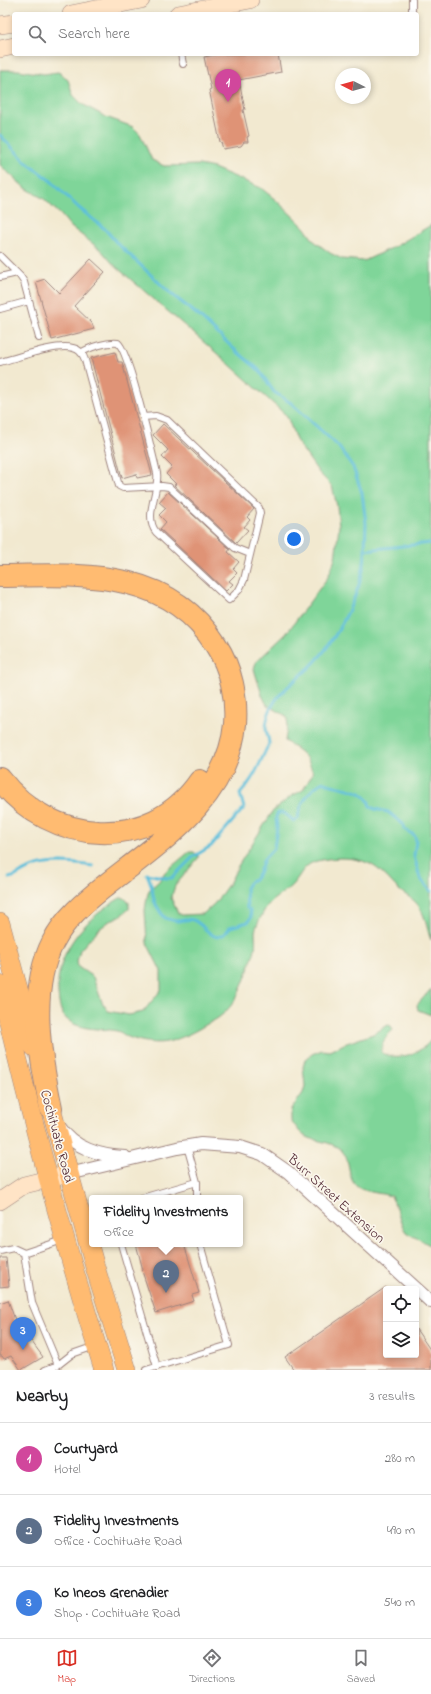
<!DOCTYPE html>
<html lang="en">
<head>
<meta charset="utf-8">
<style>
	:root { --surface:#fff; --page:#f6f6f6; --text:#202124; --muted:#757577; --line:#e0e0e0; --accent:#d93025 }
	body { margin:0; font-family:"Indie Flower",sans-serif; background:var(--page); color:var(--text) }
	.controls { position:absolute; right:12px; bottom:12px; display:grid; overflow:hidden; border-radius:4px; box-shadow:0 2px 6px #0003 }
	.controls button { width:36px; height:36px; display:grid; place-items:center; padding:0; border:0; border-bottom:1px solid var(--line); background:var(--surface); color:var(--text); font:20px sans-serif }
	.compass { position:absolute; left:335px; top:68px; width:36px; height:36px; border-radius:50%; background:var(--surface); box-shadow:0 2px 6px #0003; rotate:276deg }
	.you { position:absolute; left:294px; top:539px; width:14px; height:14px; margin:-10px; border:3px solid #fff; border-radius:50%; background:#1a73e8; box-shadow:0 0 0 6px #1a73e833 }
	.badge { display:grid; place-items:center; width:26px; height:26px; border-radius:50%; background:var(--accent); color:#fff; font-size:13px; font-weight:700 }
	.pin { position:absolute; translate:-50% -33px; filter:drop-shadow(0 1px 2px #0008) }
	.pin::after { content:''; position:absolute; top:21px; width:14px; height:12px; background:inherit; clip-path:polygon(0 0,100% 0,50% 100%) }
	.popup { position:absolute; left:89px; top:1195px; width:154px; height:52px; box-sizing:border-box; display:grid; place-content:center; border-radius:4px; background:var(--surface); filter:drop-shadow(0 1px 3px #0005); font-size:13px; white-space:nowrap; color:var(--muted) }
	.popup b { font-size:15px; color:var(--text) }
	.popup::after { content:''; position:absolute; left:50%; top:100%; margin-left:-8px; border:8px solid transparent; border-top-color:var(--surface) }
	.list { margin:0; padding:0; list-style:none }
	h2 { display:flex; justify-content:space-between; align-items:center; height:52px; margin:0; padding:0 16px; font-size:17px }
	h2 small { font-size:13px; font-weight:400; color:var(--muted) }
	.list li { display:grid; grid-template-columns:26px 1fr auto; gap:12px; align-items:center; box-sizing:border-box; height:72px; padding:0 16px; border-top:1px solid var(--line) }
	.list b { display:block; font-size:15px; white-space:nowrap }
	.list p { margin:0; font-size:13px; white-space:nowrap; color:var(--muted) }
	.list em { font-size:13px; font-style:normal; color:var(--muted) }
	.icon { flex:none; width:22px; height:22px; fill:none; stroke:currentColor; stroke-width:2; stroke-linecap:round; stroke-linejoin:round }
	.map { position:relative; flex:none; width:431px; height:1370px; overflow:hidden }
	.search { position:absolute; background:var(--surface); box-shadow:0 2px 6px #0003; left:12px; right:12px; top:12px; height:44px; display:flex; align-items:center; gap:10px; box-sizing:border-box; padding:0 14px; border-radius:4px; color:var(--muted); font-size:15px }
	.sheet { height:268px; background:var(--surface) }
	nav { display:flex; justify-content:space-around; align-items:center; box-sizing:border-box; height:56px; border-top:1px solid var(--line); background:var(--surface); font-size:11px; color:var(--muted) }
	nav a { display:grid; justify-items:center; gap:2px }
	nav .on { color:var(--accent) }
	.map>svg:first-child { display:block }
	.green { fill:#7fd599; stroke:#647a62 }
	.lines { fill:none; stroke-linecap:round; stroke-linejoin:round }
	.stream { stroke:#5dbfdb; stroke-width:3 }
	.building { fill:#df9376 }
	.lane-casing { stroke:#9e847e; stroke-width:8 }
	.street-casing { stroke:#9e847e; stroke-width:14 }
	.secondary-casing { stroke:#9e847e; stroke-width:18 }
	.primary-casing { stroke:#9e847e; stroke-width:20 }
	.highway-casing { stroke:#9e847e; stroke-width:24 }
	.lane { stroke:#fff; stroke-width:6 }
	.street { stroke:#fff; stroke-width:12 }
	.secondary { stroke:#ffe4c6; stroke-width:17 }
	.primary { stroke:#ffbb71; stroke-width:19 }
	.highway { stroke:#ffbb71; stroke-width:22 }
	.labels { text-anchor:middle; stroke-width:3.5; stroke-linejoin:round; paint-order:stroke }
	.street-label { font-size:14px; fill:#4a1f2b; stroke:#fbf7ec }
</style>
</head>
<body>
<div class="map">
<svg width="431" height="1370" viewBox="0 0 431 1370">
	<rect width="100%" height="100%" fill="#fbf7ec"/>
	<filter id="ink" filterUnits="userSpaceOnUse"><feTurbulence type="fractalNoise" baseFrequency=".025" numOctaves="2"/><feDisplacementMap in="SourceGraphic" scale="8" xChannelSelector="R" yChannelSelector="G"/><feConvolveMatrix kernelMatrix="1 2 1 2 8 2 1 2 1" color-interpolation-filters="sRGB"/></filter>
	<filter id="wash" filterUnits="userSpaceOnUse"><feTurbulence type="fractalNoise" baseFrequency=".012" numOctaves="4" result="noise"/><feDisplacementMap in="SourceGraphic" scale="16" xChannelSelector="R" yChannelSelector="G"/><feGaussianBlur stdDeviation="0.9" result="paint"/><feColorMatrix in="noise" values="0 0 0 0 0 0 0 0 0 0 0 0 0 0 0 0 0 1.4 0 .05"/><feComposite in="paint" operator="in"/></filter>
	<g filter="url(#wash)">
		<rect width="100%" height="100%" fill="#f2e9d0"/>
		<!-- green -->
		<path class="green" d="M0,70H18L44,74L58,72L63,75L68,80L73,95L82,104L106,117L133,127L140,134L152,160L164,166L199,165L214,168L261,188L277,201L304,227L314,241L330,253L342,259L364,261L396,246L431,225V940C427,930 426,918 420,908C415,899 406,896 398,889C390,881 380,868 368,863C354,857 337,857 322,860C302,863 303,874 291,886C282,895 270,899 264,911C261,917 256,925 255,932C255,937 256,943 255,949C254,954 252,959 250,964C244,983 236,1006 218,1018C214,1021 208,1023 204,1026C194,1032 182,1038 171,1041C158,1045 141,1042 128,1037C124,1035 121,1032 117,1031C101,1028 83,1031 69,1021C60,1015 59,1004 58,994C55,950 86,918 122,897L126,899L129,902V909L120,916L111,920L98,930L80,950L77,961L78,967L93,977L102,1002L108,1011L129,1015L143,1012L161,990V971L147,943L145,910L147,897L149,890L159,881L165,872L189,852H194L199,857L175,886L171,898L178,913L182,915L203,914L215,903L230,882L238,866L273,811L290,797L303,790L313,773C306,752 301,753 285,741L288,719L285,715L267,705L262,695L254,669L256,662L286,634L328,577L335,559L339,526L337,506L332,486L319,473L296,440L287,416L228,363L114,265L101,250L71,227L61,215L44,199L24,187L0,165Z
			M431,989V1015L418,1010L417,1005Z
			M388,1025L391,1026L393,1030C385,1037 381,1043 382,1053C399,1061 420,1054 431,1040V1246C424,1241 411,1236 406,1232C401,1226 396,1205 391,1196C381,1193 371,1193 361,1189C344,1181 354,1161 340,1149C330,1141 316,1142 305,1136C299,1133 295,1125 291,1120V1110L303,1093L305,1086L303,1067L305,1060L312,1054L322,1050L330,1051L344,1044L373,1034Z"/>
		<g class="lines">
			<!-- stream -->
			<path class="stream" d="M0,135L27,163L51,181L79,208L105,229L116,242L170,293L199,316L234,349L259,370L274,392L291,403L338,446L353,467L362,493L366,523L365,550
				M147,874C151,882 152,887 153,895C154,904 160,912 165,918C169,919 173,921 178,921C183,921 188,918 193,920C206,924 215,951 230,927L248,922L251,917L250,910L247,908L246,888L249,883L254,880L259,873L264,859L274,848L277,828L276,817L278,813H284L294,821L298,818C300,804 310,788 323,782C337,789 367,787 370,806L375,809L388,812L403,824L404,829L414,835L416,840L414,856L420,878L431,891
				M147,874L167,878H172L193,857L211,846L244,808L240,794C253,779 257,770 265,752C266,749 268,747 269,744C269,739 267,735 266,729C266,719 270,709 275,701C284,688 299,678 310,667C337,641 365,587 365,550L431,543
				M9,878C17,877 19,873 26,870C47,860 71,863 93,866"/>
		</g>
		<g id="blocks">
			<!-- building -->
			<path class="building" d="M220,54H278L281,72L239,80L245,110H243L249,136L247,137L248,142H244L241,146L223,149L221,142H220L210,94L209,90L211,89L204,57Z
				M91,259L105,272L74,306L92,323L94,329L52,340L36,282L45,279L59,293Z
				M115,352L118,362H122L152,475L137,478L136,474L122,478L91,358Z
				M163,424L254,509L247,517L250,520L244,527L248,530L236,543L174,485L176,484L166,474L172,467L162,457L168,450L153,435Z
				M168,492L230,549L228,552L239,562L233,569L237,573L229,581L233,584L226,591L160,529L166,522L159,515L166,508L159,502Z
				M136,1244H184L199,1293L192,1295L194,1301L156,1313L142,1271L143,1270Z
				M0,1258H6L9,1286L0,1287Z
				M386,1287V1355H416V1329L431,1351V1370H294L285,1357Z
				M8,1300L20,1334L24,1331L43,1357L21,1370L11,1356L4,1359L2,1356H0V1303Z"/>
		</g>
	</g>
	<g filter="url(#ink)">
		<use href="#blocks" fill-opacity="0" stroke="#9e847e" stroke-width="1"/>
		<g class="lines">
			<!-- lane casing -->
			<g class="lane-casing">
				<path id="lane" d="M412,14V0
					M181,54L183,64
					M0,256L20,276L24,282L39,338
					M0,277L17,273
					M0,309L29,301
					M81,353C89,347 107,342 118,343C129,351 152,453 157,473C160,490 143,516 156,532L229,600L239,590L244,580L260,513L259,508L167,420L156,416L143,417
					M0,362C17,358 57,343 73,348C79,349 83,354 85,360L119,486L123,488L162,486L169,487L235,548L250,554
					M187,1146L197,1182V1198
					M142,1198L197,1182
					M121,1244L157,1367
					M0,1251L13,1248L24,1253L63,1240
					M24,1253L32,1303L58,1365
					M45,1370L58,1365L72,1354L95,1346
					M146,1370L229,1345L200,1244"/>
			</g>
			<!-- street casing -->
			<g class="street-casing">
				<path id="street" d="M59,1126C73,1148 100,1156 125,1157
					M69,1174L177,1148L201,1144L240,1147L262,1154L288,1172L431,1302"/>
			</g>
			<!-- secondary casing -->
			<g class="secondary-casing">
				<path id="secondary" d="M71,14L141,0
					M178,14L250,0
					M0,25L14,23
					M0,49L14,46
					M0,1201L24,1185L69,1174"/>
			</g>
			<!-- primary casing -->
			<g class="primary-casing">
				<path id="primary" d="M0,923L34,1047
					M0,985C30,1114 64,1243 104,1370
					M47,1094L95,1267L127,1370"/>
			</g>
			<!-- highway casing -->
			<g class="highway-casing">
				<path id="highway" d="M0,576C80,575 167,567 216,645C231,668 237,697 235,724C228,799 159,843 106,885C85,902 65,918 53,942C28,991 40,1057 51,1108
					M0,779C50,845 150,854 200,781"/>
			</g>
			<!-- lane -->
			<use href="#lane" class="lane"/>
			<!-- street -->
			<use href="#street" class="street"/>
			<!-- secondary -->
			<use href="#secondary" class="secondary"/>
			<!-- primary -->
			<use href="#primary" class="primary"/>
			<!-- highway -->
			<use href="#highway" class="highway"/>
		</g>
	</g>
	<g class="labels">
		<!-- street labels -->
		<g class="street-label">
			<text transform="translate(58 1136) rotate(75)" y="5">Cochituate Road</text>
			<text transform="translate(337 1198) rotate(42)" y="5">Burr Street Extension</text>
		</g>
	</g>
</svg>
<div class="controls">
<button><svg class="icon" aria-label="locate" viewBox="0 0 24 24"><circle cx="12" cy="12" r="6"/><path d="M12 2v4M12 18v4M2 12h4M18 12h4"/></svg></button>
<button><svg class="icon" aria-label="layers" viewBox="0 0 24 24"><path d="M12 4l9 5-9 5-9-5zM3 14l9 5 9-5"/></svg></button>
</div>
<svg class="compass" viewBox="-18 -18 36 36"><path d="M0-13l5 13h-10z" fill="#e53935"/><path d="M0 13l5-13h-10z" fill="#757577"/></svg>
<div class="you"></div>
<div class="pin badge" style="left:228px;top:102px;background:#d1479c">1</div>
<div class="pin badge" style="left:166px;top:1293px;background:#5c6f8a">2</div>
<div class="popup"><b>Fidelity Investments</b>Office</div>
<div class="pin badge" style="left:23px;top:1350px;background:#3f7fe0">3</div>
<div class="search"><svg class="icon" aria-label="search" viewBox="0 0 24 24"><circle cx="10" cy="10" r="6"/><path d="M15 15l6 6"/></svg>Search here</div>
</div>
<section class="sheet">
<h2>Nearby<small>3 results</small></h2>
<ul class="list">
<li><span class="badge" style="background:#d1479c">1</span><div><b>Courtyard</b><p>Hotel</p></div><em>280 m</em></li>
<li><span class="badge" style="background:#5c6f8a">2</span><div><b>Fidelity Investments</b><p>Office · Cochituate Road</p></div><em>490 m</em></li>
<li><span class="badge" style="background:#3f7fe0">3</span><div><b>Ko Ineos Grenadier</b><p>Shop · Cochituate Road</p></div><em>540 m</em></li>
</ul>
</section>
<nav>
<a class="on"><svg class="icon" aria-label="map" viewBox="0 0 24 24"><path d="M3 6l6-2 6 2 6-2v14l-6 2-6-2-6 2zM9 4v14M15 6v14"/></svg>Map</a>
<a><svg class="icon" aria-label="directions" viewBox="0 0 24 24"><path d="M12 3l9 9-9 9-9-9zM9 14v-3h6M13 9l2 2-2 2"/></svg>Directions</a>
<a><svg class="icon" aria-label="saved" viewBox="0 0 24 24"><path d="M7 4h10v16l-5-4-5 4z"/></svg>Saved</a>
</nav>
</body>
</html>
